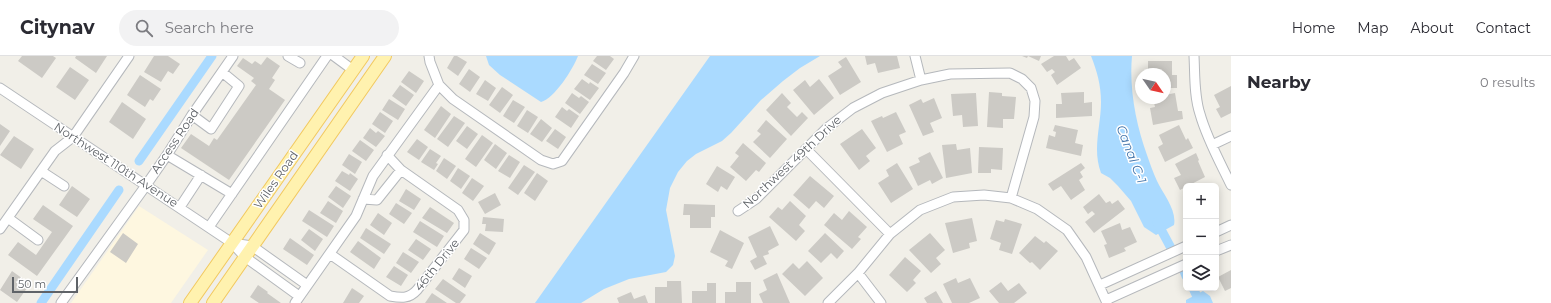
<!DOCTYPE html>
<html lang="en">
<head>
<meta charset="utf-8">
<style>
	:root { --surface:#fff; --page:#f2f2f3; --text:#2b2b33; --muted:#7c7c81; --line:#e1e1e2 }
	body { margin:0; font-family:Montserrat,sans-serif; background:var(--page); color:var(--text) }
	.controls { position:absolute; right:12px; bottom:12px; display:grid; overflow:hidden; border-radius:6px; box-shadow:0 2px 10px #0003 }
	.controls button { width:36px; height:36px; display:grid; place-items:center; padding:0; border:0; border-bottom:1px solid var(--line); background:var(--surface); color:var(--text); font:20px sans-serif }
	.compass { position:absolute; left:1135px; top:12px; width:36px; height:36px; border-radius:50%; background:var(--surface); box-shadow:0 2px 10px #0003; rotate:124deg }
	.scale { position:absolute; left:12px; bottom:10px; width:66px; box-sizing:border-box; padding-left:4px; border:2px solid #5f6368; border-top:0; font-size:11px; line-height:14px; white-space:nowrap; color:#5f6368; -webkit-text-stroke:3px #fff; paint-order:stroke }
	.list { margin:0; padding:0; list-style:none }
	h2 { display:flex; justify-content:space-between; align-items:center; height:52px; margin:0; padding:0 16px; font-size:17px }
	h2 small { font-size:13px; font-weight:400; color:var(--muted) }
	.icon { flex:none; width:22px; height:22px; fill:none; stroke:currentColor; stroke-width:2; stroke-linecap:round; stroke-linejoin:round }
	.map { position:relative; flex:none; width:1231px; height:247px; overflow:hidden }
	header { display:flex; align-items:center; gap:24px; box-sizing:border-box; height:56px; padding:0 20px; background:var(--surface); border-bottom:1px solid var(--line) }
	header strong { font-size:19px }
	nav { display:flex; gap:22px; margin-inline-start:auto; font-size:14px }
	.search { width:280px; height:36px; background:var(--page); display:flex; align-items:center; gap:10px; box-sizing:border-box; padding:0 14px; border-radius:22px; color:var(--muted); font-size:15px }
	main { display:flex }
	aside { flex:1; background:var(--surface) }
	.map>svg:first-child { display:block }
	.commercial { fill:#fef7e0 }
	.water { fill:#aadaff }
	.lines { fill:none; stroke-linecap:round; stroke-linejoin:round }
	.canal { stroke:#aadaff; stroke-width:9 }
	.building { fill:#cccac5 }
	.minor-casing { stroke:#b5b8bc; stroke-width:11 }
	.major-casing { stroke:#f2c960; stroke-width:14 }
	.minor { stroke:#fff; stroke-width:9 }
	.major { stroke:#fff2af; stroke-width:12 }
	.labels { text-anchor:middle; stroke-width:3; stroke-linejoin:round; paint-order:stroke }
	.street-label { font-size:12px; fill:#5f6368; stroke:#fff }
	.water-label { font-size:13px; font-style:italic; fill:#4174aa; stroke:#fff }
</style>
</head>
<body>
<header>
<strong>Citynav</strong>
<div class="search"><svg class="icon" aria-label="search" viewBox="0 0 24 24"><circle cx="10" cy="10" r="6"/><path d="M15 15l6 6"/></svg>Search here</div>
<nav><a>Home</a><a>Map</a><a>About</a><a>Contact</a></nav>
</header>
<main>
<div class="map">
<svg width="1231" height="247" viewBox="0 0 1231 247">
	<rect width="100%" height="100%" fill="#f1efe8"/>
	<!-- commercial -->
	<path class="commercial" d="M139,150L208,194L171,247H71Z"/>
	<!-- water -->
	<path class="water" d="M486,0H578C573,13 555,42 541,46L500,19L489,9Z
		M710,0H820L800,12L783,25L761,44L731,77L722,85L696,98L687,105L678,116L670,132L666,154L675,200L673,209L666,216L629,223L604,233L581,247H535Z
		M1091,0H1132C1129,33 1136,68 1147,99C1150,108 1153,116 1157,125C1163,138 1177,154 1174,169L1156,179L1144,171L1131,145L1118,130L1110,122L1101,117C1092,93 1101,70 1101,46C1101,29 1097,15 1091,0Z
		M1203,235L1210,240L1213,247H1186V244Z"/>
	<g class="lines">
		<!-- canal -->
		<path class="canal" d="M139,105L212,0
			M1157,166L1171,192
			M1184,215L1186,220
			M1193,232L1200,247
			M41,247L119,134"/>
	</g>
	<!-- building -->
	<path class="building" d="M22,0H53L56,2L42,22L18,5Z
		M76,0H107L96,17L75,2Z
		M154,0H168L180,8L173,18L168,15L161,26L144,16Z
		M454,0H457L467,6L458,20L447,12Z
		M597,0H610L614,3L606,14L593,5Z
		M865,0H897L900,12L878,17L875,7L867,9Z
		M1022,0H1041L1039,5L1028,0L1027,2Z
		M1054,0H1066L1069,5L1074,2L1081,12L1057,29L1051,19L1055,16L1052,13L1047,16L1041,8Z
		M267,1L280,10L272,22L275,24L269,33L285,44L229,124L181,92L191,78L209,90L214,82L217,84L256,29L251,25L254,22L237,10L243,2L252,8L255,5L261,9Z
		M846,1L861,26L840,39L828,20L842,11L838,6Z
		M1148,5H1172V19H1177V32H1165V18H1148Z
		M592,8L606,17L598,28L584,19Z
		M70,11L89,24L75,44L56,31Z
		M469,13L480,21L470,36L459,28Z
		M409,15L424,25L416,37L401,26Z
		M140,19L161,33L153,45L150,43L145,51L127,39Z
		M582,23L589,28L590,26L599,32L590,44L574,33Z
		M819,23L834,42L814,59L793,34L805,24L810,31Z
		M485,24L496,32L488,45L476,38Z
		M400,29L414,39L406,50L392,40Z
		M1231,30V57L1221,62L1216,53L1220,51L1214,39Z
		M502,31L513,39L500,57L489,49Z
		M989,36L1002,37V40L1016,41L1014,63H1003V72L987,71Z
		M1084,36V47L1092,46V60L1056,62V48H1062L1061,37Z
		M572,37L579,42L581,40L589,46L580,58L565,47Z
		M782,37L791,47L787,51L797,61L802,56L808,62L791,80L766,54Z
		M976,37L978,70L963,71L962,59L953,60L951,38Z
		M1175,37L1178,55H1182L1183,63L1153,69L1150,52L1155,51L1153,42H1165V39Z
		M934,42L942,62L930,67L934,76L923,80L909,49L921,43L923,47Z
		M389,43L405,53L398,64L382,54Z
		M513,44L525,51L514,67L503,60Z
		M122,46L146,63L133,83L109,66Z
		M441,50L451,58L435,82L424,74Z
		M562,51L567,55L569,53L579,60L571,72L555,61Z
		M527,54L538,61L528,77L517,70Z
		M380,56L393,65L385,77L372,68Z
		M896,56L906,76L899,79L903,88L887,96L871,65L882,60L883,62Z
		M454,60L465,67L448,91L437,83Z
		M541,63L552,72L542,86L530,78Z
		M766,64L787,83L770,102L753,86L761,78L757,75Z
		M0,68L10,75L0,90Z
		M1055,69L1078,74L1075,87L1083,89L1081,100L1046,92L1049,79L1055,81L1056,76L1053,75Z
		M1179,69L1186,84L1188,82L1193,92L1165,106L1158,91L1163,88L1159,79Z
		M467,70L478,78L467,93L456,85Z
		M370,72L376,77L378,75L385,80L376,91L363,82Z
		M555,73L566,81L558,93L546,85Z
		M862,73L876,92L866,100L870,105L859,114L840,88Z
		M482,79L493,87L476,111L465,103Z
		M14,80L34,93L21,113L0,99Z
		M417,83L428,91L419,104L407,96Z
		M360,84L374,94L366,105L352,95Z
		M743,87L766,107L759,116L756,114L746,125L730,111L739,100L735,97Z
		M495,88L507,97L496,113L484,104Z
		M956,88L957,94L970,92L972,117L946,122L942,89Z
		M979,91L1003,92L1002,114L991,113V117H978Z
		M430,93L441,100L436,107L438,108L434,114L421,106Z
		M930,96L943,122L932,128L930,124L918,130L909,111L920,106L918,102Z
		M1196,97L1199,104L1198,105L1205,121L1180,134L1174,122L1181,119L1175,108Z
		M349,98L362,106L355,118L342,109Z
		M509,99L520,106L510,122L498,115Z
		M444,102L456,110L447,123L436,115Z
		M897,107L913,133L891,147L878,127L889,120L886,114Z
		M1081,107L1085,112L1080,116L1083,121L1079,124L1085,134L1071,144L1061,130L1053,135L1048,128Z
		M524,109L535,116L518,139L508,132Z
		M717,110L735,121L727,134L721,130L718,136L706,128Z
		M458,112L470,120L461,133L450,125Z
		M342,115L349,119L350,117L358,123L350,135L335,125Z
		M537,117L548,125L535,145L524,137Z
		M810,120L834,140L824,152L816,145L809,153L793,139Z
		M472,122L484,130L473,145L462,137Z
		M72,130L90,143L77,161L59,149Z
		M336,130L351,140L343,152L328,141Z
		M406,133L421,143L414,154L399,145Z
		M495,137L501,149L485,158L478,146Z
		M1099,138L1106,147L1110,145L1112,148L1118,144L1125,153L1094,177L1085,166L1095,158L1092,155L1088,158L1083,151Z
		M328,145L343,155L336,167L320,157Z
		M790,145L806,160L799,169L805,175L796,185L769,161L778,151L782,154Z
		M396,147L412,157L404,168L389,158Z
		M684,148L715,149V161H711V172H690V159H683Z
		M43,149L73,170L37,220L8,199L18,186L36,199L52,176L33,163Z
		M430,151L454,167L447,177L422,162Z
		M309,154L334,170L327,181L302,165Z
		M849,155L867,171L858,181L861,183L852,193L824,169L834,157L842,164Z
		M378,157L392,167L384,179L370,169Z
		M483,161L504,163L503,176L485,175L486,168H482Z
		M972,162L977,185L969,187L970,192L953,197L945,167Z
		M1005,163L1022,168L1012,198L999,194L1001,187L990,183L996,164L1004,166Z
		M420,165L444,180L437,191L413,176Z
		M1120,167L1122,174L1130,171L1137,186L1124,192L1126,195L1109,202L1104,189L1107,188L1101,175Z
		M770,170L779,189L768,195L769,198L763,200L767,208L755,214L750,205L757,201L748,181Z
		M366,172L391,188L384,198L360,182Z
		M309,173L323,183L315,195L301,184Z
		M720,174L744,187L732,213L725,210L728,205L710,196Z
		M123,177L138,188L126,207L110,196Z
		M480,177L496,187L489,199L473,188Z
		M825,177L844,195L837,203L831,197L821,207L808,195Z
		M930,177L945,194L936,202L941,208L931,217L909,194Z
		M1035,180L1044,187L1046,185L1058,195L1040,214L1032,206L1030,207L1019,197Z
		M290,182L314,199L307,209L283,193Z
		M416,183L431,193L423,204L408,194Z
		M358,185L381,202L374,213L350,196Z
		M471,192L487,202L479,213L464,203Z
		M403,196L419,206L411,217L396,207Z
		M905,201L921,215L913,224L916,227L907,236L889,219Z
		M807,205L823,222L805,240L782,218L793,207L799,213Z
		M394,210L408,219L401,230L386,221Z
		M459,212L472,220L465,232L452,223Z
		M1231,214V232L1225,235L1218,221Z
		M12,215L30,228L17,246L0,234Z
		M777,217L790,247H763L759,238L767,234L763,224Z
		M956,222L958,227L970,222L980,242L969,247H952L943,228Z
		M443,223L466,239L460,247H456L435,233Z
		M667,225H681L682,247H655V231H667Z
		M736,226H751V247H725V236H736Z
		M1001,226L1008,235L1019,227L1027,237L1014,247H999L989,235Z
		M707,227H716V247H692V235H707Z
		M258,229L268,236L267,237L281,247H259L250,241Z
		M352,232L364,240L359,247H343Z
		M936,235L943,247H927L924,242Z
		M631,236L634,243L645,239L648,247H619L617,242Z
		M432,237L447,247H425Z"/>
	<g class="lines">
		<!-- minor casing -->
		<g class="minor-casing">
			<path id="minor" d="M288,0L300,7
				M334,0L353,14
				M429,0L430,6L439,29L453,43L541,104L553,108L562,105L624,17L634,0
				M915,0L921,24
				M1194,0C1195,19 1194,40 1200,58C1207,83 1220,106 1231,129
				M0,32L232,187L245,201L299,240
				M192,59L211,73L239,30L222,16
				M1212,89L1231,80
				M806,93L890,178
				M167,99L232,138
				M41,115L64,130
				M363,143L377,144L401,114
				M180,151L201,119
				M738,155L756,143L827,72L853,52L882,37L921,24L950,18L1010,17L1022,23L1031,32L1035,45L1034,61L1011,142
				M8,162L38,184
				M209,171L327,0
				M0,173L55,95L73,81L129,0
				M1216,176L1231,169
				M232,187L252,190L307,229
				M1216,195L1231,189
				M330,198L390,240C401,242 409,243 417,234L464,174V164L458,154L401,114L387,99
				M858,217L881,247
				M1100,229L1186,190
				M1106,244L1186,208
				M61,247L142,135L167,99L192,59L233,0
				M295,247L356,160L373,120L439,29
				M828,247L858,217L890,178L920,154L953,141L984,139L1011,142L1037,153L1067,174L1086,201L1107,247"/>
		</g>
		<!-- major casing -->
		<g class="major-casing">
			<path id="major" d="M190,247L363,0
				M213,247L385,0"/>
		</g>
		<!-- minor -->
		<use href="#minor" class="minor"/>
		<!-- major -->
		<use href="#major" class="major"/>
	</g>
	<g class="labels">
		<!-- street labels -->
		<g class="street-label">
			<text transform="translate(175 85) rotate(-56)" y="4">Access Road</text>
			<text transform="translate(792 106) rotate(-43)" y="4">Northwest 49th Drive</text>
			<text transform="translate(116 109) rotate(33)" y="4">Northwest 110th Avenue</text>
			<text transform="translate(276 124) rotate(-55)" y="4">Wiles Road</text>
			<text transform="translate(437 209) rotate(-51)" y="4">46th Drive</text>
		</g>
		<!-- water labels -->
		<g class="water-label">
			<text transform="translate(1132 98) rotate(69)" y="5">Canal C-1</text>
		</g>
	</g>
</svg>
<div class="controls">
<button>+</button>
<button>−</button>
<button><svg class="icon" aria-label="layers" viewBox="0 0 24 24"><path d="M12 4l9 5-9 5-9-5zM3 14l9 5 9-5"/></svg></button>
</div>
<svg class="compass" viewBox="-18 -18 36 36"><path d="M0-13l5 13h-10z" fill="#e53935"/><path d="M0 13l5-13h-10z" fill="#7c7c81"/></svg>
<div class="scale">50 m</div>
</div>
<aside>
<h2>Nearby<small>0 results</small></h2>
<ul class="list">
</ul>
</aside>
</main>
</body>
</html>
